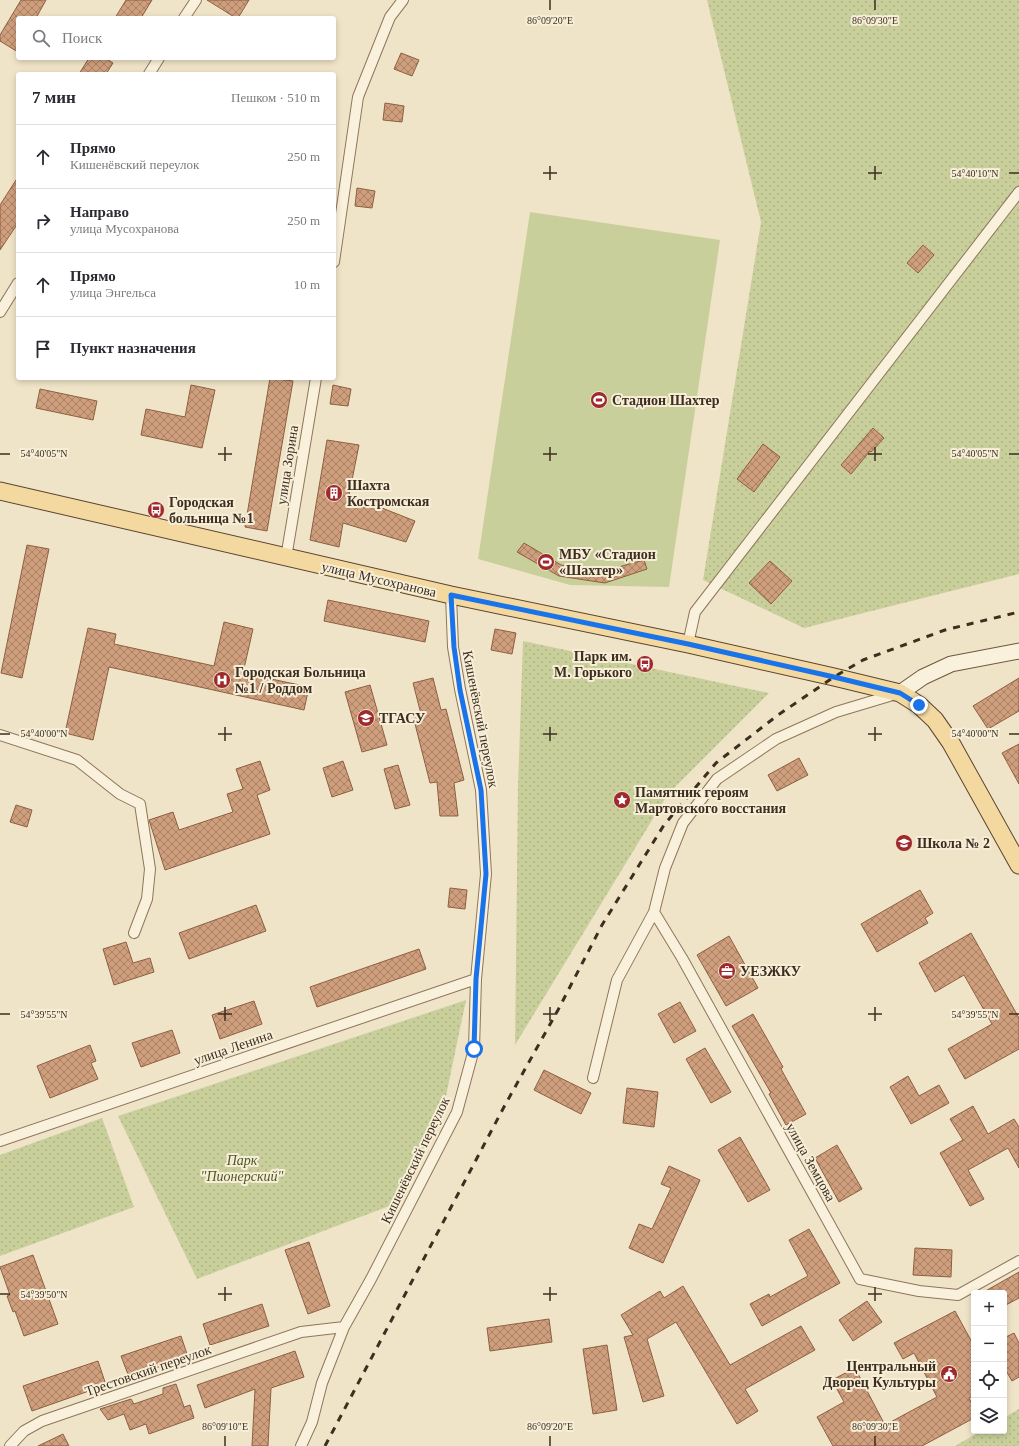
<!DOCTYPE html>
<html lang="ru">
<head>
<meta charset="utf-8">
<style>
	:root { --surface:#fff; --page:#f2f2f3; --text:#2b2b33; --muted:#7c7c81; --line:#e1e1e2 }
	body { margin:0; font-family:Georgia,serif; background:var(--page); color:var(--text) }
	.controls { position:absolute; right:12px; bottom:12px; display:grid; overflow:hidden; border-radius:4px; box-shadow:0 2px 6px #0003 }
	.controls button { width:36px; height:36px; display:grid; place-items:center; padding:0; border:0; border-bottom:1px solid var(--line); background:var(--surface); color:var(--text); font:20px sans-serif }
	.stop { position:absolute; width:12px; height:12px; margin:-9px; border:3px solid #1a73e8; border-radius:50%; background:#fff }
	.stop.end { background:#1a73e8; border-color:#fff; box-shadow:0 1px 4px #0008 }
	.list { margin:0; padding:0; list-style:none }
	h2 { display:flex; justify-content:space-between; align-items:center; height:52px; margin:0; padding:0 16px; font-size:17px }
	h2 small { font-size:13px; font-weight:400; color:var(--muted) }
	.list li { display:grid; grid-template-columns:26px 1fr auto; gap:12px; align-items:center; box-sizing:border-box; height:64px; padding:0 16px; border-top:1px solid var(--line) }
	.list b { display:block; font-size:15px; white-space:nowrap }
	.list p { margin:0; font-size:13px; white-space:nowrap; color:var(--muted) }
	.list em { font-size:13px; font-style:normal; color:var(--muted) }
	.icon { flex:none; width:22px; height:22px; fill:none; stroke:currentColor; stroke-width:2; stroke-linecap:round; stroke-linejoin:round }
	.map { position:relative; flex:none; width:1019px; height:1446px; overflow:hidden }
	.search { position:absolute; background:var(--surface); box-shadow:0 2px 6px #0003; left:16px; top:16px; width:320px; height:44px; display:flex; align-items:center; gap:10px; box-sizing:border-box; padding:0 14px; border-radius:4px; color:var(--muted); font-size:15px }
	.panel { position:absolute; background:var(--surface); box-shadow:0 2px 6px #0003; left:16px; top:72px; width:320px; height:308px; border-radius:4px }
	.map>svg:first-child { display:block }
	.grass { fill:url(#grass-dots) }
	.pitch { fill:#c9cf9b }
	.building { fill:url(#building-cross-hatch); stroke:#8d5f41 }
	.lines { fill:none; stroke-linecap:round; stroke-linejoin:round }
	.street-casing { stroke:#8d765c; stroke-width:12 }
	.secondary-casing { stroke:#6f573f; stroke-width:17 }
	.primary-casing { stroke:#5b4430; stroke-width:19 }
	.street { stroke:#faf1dc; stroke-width:10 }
	.secondary { stroke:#faf1dc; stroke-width:15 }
	.primary { stroke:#f3d9a0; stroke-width:17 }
	.rail { stroke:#3d2e20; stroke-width:3; stroke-dasharray:7 7; stroke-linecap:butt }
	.route { stroke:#1a73e8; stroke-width:5 }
	.ticks { fill:none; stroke:#3d2e20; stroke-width:1.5 }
	.labels { text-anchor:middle; stroke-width:4; stroke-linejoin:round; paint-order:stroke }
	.poi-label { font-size:14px; font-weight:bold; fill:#3d2e20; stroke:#f7eed8; text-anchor:start }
	.street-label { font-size:14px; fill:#3d2e20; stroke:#f7eed8 }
	.park-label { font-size:14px; font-style:italic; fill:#4d5a26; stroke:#f7eed8 }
	.ticks-label { font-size:10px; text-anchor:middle; fill:#3d2e20; stroke:#f7eed8; stroke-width:4; stroke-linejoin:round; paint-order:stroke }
</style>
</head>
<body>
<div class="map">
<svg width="1019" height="1446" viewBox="0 0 1019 1446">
	<defs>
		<pattern id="grass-dots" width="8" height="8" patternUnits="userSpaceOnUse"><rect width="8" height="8" fill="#c9cf9b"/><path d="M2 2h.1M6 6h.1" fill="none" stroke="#aeb285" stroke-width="1.8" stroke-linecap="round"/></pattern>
		<pattern id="building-cross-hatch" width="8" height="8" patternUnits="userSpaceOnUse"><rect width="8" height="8" fill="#cf9f7d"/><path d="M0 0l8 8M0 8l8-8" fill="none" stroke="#a98266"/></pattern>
	</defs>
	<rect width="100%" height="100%" fill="#f0e4c8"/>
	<!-- grass -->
	<path class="grass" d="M707,0H1019V574L804,628L703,580L761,222Z
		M523,641L769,693L668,794L515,1045L518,787Z
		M466,1000L442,1115L392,1205L197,1279L118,1116Z
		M102,1118L134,1207L0,1256V1155Z
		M1019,1409V1446H955L981,1431H1004V1418Z"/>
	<!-- pitch -->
	<path class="pitch" d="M530,212L720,240L669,587L570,585L478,559Z"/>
	<!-- building -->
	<path class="building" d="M21,0H46L36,18H18V52L0,41V35Z
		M126,0H152L141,18H115Z
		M207,0H249L238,18H236Z
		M401,53L419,60L412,76L394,69Z
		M89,58H105L113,63L106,74H79Z
		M385,103L404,106L402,122L383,120Z
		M18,177V223L0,250V205Z
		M357,188L375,191L372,208L355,206Z
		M923,245L934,255L918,273L907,263Z
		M270,378L293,381L267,531L245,527Z
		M191,385L215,390L202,448L141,435L146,409L185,417Z
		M333,385L351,389L348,406L330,404Z
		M40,389L97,401L93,420L36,408Z
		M873,428L884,438L871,452L870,451L851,474L841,465Z
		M327,440L359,445L349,495L415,521L406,542L343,523L339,547L310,540Z
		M763,444L780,457L754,492L737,479Z
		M524,543L561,565L583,569L604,571L644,560L647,569L605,583L559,576L517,552Z
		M27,545L49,549L22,678L1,673Z
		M770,561L792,581L771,604L749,583Z
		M328,600L429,621L425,642L324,621Z
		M224,622L253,629L243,673L309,687L304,710L109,667L93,740L65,733L88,628L116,634L114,644L214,666Z
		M495,629L516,633L512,654L491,650Z
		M433,678L441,710L446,709L464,780L454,783L458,816H440L437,782L430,783L413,716L421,714L413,683Z
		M1019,678V711L988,729L973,706Z
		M370,685L387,745L362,752L345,692Z
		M1019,744V784L1002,753Z
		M799,758L808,775L777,791L768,775Z
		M260,761L270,790L257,795L270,834L165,870L149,820L173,812L179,830L233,812L227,794L243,789L236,769Z
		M343,761L353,790L332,797L323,768Z
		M398,765L410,805L395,809L384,769Z
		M16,805L32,810L27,827L10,822Z
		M450,888L467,890L465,909L448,907Z
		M920,890L933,913L925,918L928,923L877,952L861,924Z
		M256,905L266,931L189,959L179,933Z
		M971,933L1019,1018V1049L965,1079L948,1049L992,1024L964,975L935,992L919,963Z
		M729,936L758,988L726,1006L697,955Z
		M126,942L133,963L150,958L154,972L114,985L103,949Z
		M419,949L426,969L317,1007L310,987Z
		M254,1001L262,1024L220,1039L212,1015Z
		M680,1002L696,1031L674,1043L658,1014Z
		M753,1014L783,1067L781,1069L806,1114L786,1125L769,1094L771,1093L732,1026Z
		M172,1030L180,1053L141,1067L132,1043Z
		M90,1045L96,1061L91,1063L98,1079L50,1098L37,1066Z
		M705,1048L731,1092L711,1103L686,1059Z
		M544,1070L591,1093L581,1114L534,1090Z
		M908,1076L919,1096L939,1085L949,1103L911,1124L890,1087Z
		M627,1088L658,1092L654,1127L623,1123Z
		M973,1106L988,1134L1014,1119L1019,1127V1168L1008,1148L968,1170L984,1199L970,1206L940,1153L963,1140L950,1119Z
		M740,1137L770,1190L748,1202L718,1150Z
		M837,1145L862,1189L839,1202L815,1158Z
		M669,1166L700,1180L663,1263L629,1248L639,1224L652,1229L671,1188L661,1184Z
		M809,1229L840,1283L762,1326L750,1304L769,1294L770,1297L808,1276L789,1240Z
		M309,1242L330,1306L308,1314L285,1250Z
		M915,1248L952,1250L951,1277L913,1275Z
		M33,1255L58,1324L24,1336L15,1311L13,1312L7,1296L10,1295L0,1267Z
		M1019,1272V1298L1004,1306V1293H982Z
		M683,1286L730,1365L801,1326L815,1350L745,1389L758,1411L737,1424L676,1322L647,1339L664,1396L643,1402L624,1337L633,1335L621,1315L660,1291L664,1298Z
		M867,1301L882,1322L853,1341L839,1320Z
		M262,1304L269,1326L210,1345L203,1324Z
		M955,1311L974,1346V1395L969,1398L974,1407V1418L922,1446H833L817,1417L844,1402L832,1380L855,1368L885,1425L937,1397L914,1353L903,1359L894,1343Z
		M549,1319L552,1342L490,1351L487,1328Z
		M1014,1333L1019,1343V1377L1012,1381L1004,1367V1338Z
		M181,1336L188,1357L129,1377L121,1356Z
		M607,1345L617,1410L593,1414L583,1349Z
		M295,1351L304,1377L271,1388L268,1446H252L255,1389L205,1408L197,1385Z
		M98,1361L106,1385L32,1411L23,1386Z
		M176,1384L184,1407L190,1405L194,1418L149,1434L146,1424L130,1430L124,1414L108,1420L100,1409L131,1399L134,1404L163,1394V1388Z
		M63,1434L69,1446H38Z"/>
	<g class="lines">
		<!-- street casing -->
		<g class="street-casing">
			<path id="street" d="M184,18L196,0
				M149,74L159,58
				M334,262L358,97L390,17L403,0
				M0,312L18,283
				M286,558L316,378
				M688,644L695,612L1019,192
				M0,735L77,760L120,794L140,804L150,869L147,899L134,933
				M654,912L682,958L860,1279L919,1291L958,1295L1019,1261
				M593,1078L617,980L654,912L665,868L683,823L717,779L776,739L836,712L896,694
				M0,1141L476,979
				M10,1446L24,1431L42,1421L301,1332L344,1327L371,1279L457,1112L474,1049L476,979L486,874L481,790L460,689L453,647L451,595
				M301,1446L312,1422L322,1383L344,1327"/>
		</g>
		<!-- secondary casing -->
		<g class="secondary-casing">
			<path id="secondary" d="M900,693L923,677L951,664L1019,651"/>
		</g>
		<!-- primary casing -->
		<g class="primary-casing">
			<path id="primary" d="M0,491L451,595L688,644L834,677L900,693L919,705L935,720L951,743L1019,865"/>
		</g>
		<!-- street -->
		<use href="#street" class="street"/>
		<!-- secondary -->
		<use href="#secondary" class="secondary"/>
		<!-- primary -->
		<use href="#primary" class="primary"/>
		<!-- rail -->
		<path class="rail" d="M325,1446L505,1105L558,1010L602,925L664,825L716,763L778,715L834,677L863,660L945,630L1019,612"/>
	</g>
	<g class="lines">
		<!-- route -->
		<path class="route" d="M474,1049L476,979L486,874L481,790L460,690L454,647L451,595L688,644L834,677L900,693L919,705"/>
	</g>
	<!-- ticks -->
	<path class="ticks" d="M550,0V10M875,0V10M550,166V180M875,166V180M543,173H557M868,173H882M1009,173H1019M225,447V461M550,447V461M875,447V461M0,454H10M218,454H232M543,454H557M868,454H882M1009,454H1019M225,727V741M550,727V741M875,727V741M0,734H10M218,734H232M543,734H557M868,734H882M1009,734H1019M225,1007V1021M550,1007V1021M875,1007V1021M0,1014H10M218,1014H232M543,1014H557M868,1014H882M1009,1014H1019M225,1287V1301M550,1287V1301M875,1287V1301M0,1294H10M218,1294H232M543,1294H557M868,1294H882M225,1436V1446M550,1436V1446M875,1436V1446"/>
	<!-- icons -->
	<defs>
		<g id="stadium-disc" transform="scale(0.9)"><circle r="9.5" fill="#9e2a2b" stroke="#f7eed8"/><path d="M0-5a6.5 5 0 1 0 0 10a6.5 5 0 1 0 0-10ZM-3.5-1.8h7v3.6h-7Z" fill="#fff"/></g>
		<g id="building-disc" transform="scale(0.9)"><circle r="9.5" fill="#9e2a2b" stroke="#f7eed8"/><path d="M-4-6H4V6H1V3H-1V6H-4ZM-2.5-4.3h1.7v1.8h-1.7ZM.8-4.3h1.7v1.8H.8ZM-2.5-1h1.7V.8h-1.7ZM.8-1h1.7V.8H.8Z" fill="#fff"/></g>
		<g id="bus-disc" transform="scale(0.9)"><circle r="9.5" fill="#9e2a2b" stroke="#f7eed8"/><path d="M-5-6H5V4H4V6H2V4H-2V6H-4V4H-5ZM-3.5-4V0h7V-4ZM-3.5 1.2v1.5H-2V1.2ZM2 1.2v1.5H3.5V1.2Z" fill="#fff"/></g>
		<g id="hospital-disc" transform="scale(0.9)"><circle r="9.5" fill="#9e2a2b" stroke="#f7eed8"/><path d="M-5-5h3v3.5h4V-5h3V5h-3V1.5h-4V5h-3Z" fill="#fff"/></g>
		<g id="university-disc" transform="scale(0.9)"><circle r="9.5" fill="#9e2a2b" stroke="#f7eed8"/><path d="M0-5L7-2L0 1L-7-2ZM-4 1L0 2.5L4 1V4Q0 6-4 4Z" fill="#fff"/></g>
		<g id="sight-disc" transform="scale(0.9)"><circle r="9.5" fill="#9e2a2b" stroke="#f7eed8"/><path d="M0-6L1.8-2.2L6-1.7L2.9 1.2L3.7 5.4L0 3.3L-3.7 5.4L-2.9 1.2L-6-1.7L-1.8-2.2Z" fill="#fff"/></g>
		<g id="school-disc" transform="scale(0.9)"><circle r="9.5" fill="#9e2a2b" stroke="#f7eed8"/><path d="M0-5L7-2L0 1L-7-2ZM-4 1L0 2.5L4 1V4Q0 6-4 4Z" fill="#fff"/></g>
		<g id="office-disc" transform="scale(0.9)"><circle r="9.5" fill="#9e2a2b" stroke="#f7eed8"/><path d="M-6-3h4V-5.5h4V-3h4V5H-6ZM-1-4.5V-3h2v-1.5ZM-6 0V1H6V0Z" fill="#fff"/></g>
		<g id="civic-disc" transform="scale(0.9)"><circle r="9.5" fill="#9e2a2b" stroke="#f7eed8"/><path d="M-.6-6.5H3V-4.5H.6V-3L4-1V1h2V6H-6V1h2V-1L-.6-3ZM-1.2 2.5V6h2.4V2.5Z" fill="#fff"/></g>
	</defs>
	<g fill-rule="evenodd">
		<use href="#stadium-disc" x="599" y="400"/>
		<use href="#building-disc" x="334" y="493"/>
		<use href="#bus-disc" x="156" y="510"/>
		<use href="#stadium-disc" x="546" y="562"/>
		<use href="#bus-disc" x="645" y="664"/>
		<use href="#hospital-disc" x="222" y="680"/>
		<use href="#university-disc" x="366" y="718"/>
		<use href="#sight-disc" x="622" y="800"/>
		<use href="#school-disc" x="904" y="843"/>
		<use href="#office-disc" x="727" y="971"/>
		<use href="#civic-disc" x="949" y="1374"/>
	</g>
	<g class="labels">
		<!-- poi labels -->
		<g class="poi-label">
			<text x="612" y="405">Стадион Шахтер</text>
			<text x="347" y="490">Шахта<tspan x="347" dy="16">Костромская</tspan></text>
			<text x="169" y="507">Городская<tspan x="169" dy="16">больница №1</tspan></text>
			<text x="559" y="559">МБУ «Стадион<tspan x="559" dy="16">«Шахтер»</tspan></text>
			<text x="632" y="661" text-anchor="end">Парк им.<tspan x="632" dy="16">М. Горького</tspan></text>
			<text x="235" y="677">Городская Больница<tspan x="235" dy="16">№1 / Роддом</tspan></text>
			<text x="379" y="723">ТГАСУ</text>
			<text x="635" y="797">Памятник героям<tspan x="635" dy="16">Мартовского восстания</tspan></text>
			<text x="917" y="848">Школа № 2</text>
			<text x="740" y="976">УЕЗЖКУ</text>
			<text x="936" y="1371" text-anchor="end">Центральный<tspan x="936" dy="16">Дворец Культуры</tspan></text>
		</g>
		<!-- street labels -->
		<g class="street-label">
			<text transform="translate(287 465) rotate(-81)" y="5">улица Зорина</text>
			<text transform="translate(379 579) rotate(13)" y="5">улица Мусохранова</text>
			<text transform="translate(481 719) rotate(79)" y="5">Кишенёвский переулок</text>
			<text transform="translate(233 1047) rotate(-19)" y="5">улица Ленина</text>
			<text transform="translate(415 1160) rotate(-64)" y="5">Кишенёвский переулок</text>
			<text transform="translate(811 1162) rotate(61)" y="5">улица Земцова</text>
			<text transform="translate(148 1370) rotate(-19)" y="5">Трестовский переулок</text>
		</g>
		<!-- park labels -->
		<g class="park-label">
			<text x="242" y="1165">Парк<tspan x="242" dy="16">"Пионерский"</tspan></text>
		</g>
	</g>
	<g class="ticks-label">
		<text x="550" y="24">86°09'20"E</text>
		<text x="875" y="24">86°09'30"E</text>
		<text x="975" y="177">54°40'10"N</text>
		<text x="44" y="457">54°40'05"N</text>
		<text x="975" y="457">54°40'05"N</text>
		<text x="44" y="737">54°40'00"N</text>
		<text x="975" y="737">54°40'00"N</text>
		<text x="44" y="1018">54°39'55"N</text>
		<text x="975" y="1018">54°39'55"N</text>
		<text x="44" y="1298">54°39'50"N</text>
		<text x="225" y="1430">86°09'10"E</text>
		<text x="550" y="1430">86°09'20"E</text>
		<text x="875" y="1430">86°09'30"E</text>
	</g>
</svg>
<div class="controls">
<button>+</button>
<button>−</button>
<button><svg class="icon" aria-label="locate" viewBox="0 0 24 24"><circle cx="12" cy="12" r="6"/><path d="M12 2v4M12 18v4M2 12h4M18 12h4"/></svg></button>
<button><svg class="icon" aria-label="layers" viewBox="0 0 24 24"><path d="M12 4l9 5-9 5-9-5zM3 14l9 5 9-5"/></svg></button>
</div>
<div class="stop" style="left:474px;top:1049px"></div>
<div class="stop end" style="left:919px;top:705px"></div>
<div class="search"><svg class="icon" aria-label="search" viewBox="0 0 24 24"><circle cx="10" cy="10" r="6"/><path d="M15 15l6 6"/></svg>Поиск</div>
<section class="panel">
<h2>7 мин<small>Пешком · 510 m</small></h2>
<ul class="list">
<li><svg class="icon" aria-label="ahead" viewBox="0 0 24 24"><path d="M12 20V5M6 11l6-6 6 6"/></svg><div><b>Прямо</b><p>Кишенёвский переулок</p></div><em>250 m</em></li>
<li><svg class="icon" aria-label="right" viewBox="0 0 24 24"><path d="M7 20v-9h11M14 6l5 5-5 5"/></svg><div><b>Направо</b><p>улица Мусохранова</p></div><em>250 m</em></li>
<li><svg class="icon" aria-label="ahead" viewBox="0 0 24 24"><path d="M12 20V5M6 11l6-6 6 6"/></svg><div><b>Прямо</b><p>улица Энгельса</p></div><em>10 m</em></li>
<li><svg class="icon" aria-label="arrive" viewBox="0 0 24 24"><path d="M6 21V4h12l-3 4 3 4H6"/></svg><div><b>Пункт назначения</b></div></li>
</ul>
</section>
</div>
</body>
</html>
